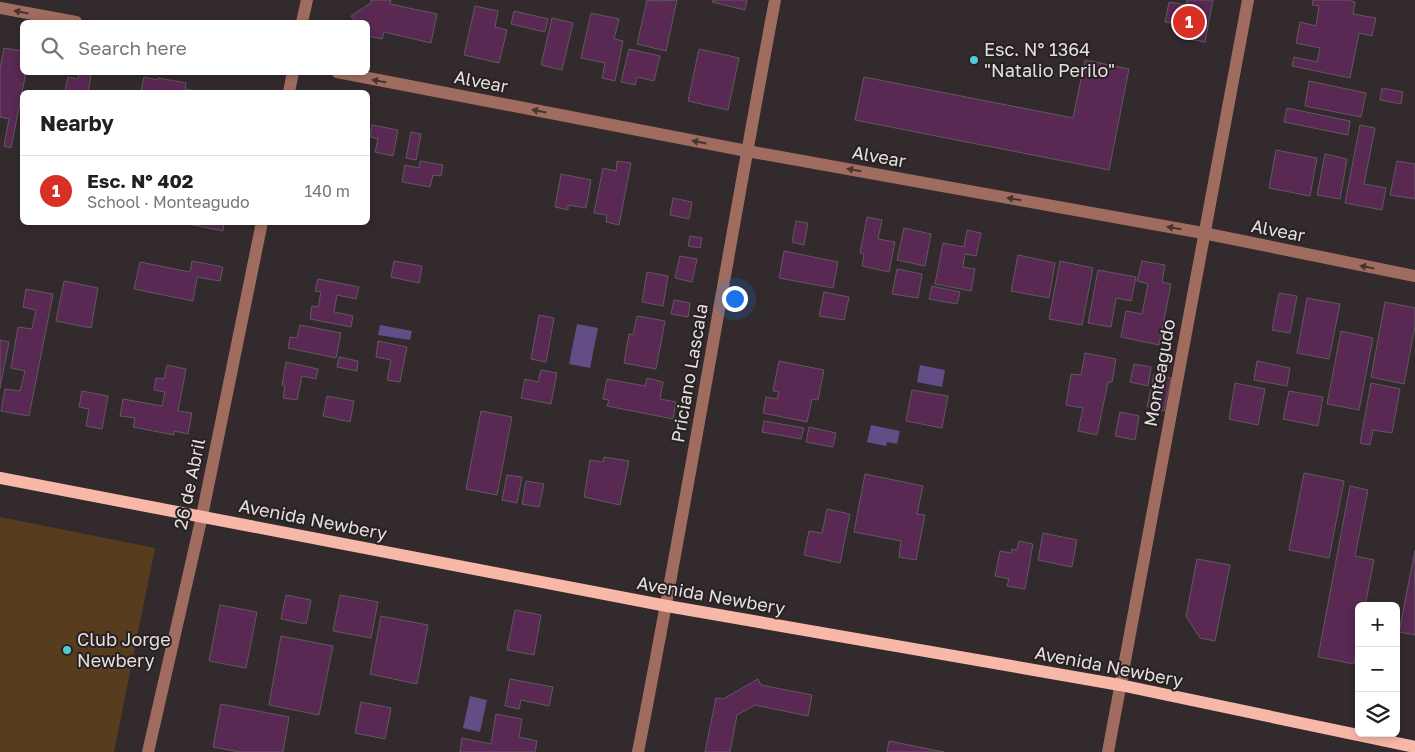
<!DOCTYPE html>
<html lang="en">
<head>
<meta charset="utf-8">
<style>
	:root { --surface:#fff; --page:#f2f2f2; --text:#202124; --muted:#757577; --line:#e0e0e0; --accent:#d93025 }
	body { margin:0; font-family:"Golos Text",sans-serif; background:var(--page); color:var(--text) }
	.controls { position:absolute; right:15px; bottom:15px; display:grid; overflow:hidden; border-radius:8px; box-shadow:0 2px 8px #0003 }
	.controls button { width:45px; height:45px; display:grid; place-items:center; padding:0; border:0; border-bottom:1px solid var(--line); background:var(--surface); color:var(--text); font:25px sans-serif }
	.you { position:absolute; left:734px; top:298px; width:18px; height:18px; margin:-12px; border:4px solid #fff; border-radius:50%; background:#1a73e8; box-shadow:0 0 0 8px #1a73e833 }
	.badge { display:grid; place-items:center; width:32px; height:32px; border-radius:50%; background:var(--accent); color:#fff; font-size:16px; font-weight:700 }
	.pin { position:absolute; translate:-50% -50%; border:2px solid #fff; box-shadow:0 1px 5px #0006 }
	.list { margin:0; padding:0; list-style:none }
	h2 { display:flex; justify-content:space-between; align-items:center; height:65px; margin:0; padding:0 20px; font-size:21px }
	h2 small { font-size:16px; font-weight:400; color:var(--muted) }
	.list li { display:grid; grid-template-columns:32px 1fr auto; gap:15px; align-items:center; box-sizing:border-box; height:70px; padding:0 20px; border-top:1px solid var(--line) }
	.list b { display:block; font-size:19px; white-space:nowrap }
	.list p { margin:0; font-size:16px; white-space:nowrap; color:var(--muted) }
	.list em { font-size:16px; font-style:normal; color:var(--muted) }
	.icon { flex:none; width:28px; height:28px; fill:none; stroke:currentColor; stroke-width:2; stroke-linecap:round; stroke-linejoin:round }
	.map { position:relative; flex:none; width:1415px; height:752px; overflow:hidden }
	.search { position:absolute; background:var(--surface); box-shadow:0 2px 8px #0003; left:20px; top:20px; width:350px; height:55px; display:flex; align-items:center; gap:12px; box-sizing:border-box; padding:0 18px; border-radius:8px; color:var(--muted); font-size:19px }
	.panel { position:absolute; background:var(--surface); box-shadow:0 2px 8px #0003; left:20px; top:90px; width:350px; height:135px; border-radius:8px }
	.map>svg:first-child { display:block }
	.green { fill:#583c1e }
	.water { fill:#634d87 }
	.building { fill:#592853; stroke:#605a5f }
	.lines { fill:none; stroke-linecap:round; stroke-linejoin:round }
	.minor { stroke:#a06c5f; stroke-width:12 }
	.major { stroke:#f8b8a8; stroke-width:12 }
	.oneway { fill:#463431 }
	.poi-dot { fill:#52cbd8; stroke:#282122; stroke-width:2 }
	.labels { text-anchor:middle; stroke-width:4; stroke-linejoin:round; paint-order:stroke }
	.poi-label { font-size:18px; fill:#e4dfe0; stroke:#282122; text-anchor:start }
	.street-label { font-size:18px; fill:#e4dfe0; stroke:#282122 }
</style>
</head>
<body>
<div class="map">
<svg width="1415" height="752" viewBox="0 0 1415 752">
	<rect width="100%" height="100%" fill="#322a2c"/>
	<!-- green -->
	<path class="green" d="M0,517L155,548L114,752H0Z"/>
	<!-- water -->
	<path class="water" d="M577,324L598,328L590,368L569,364Z
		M380,325L412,331L410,340L378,335Z
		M920,365L945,370L942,387L917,382Z
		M871,425L900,431L897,444L887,442L886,446L867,442Z
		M470,696L487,700L480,732L463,728Z"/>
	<!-- building -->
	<path class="building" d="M371,0H391L390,4L437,14L431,43L384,32L382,39L368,36V22H356L351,16L371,3Z
		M647,0L655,1L677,0L666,51L637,44Z
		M713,0H747L745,10L712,2Z
		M1187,0H1213L1205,42L1180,37L1182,25L1165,22L1169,2L1186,5Z
		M1313,0H1347L1355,2L1353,14L1376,18L1372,36L1359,33L1350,78L1292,66L1294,57L1317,62L1320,48L1296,43L1300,22L1316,26L1319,6L1312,5Z
		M475,6L498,11L495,27L507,30L499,63L464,55Z
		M514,11L548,19L545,32L511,24Z
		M591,13L619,19L614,39L623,41L615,81L602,78L605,63L581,58Z
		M552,18L573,23L562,70L541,65Z
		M4,48L22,51V72H26L11,148L4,146L9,119L0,117V69Z
		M629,49L660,56L654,81L637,77L635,85L621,82Z
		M699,49L739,58L728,110L688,101Z
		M1085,60L1129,69L1109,170L855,120L864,77L1073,118Z
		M79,73L91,75L88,92H65L68,77L78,79Z
		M144,77L157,80L158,78L186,83L185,89L201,92H141Z
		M1309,81L1366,93L1361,117L1305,106Z
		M1382,88L1403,92L1401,104L1380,100Z
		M1287,108L1350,121L1348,135L1284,122Z
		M372,125L398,130L393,156L375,152L378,139L370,137Z
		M1360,125L1375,128L1364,184L1386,188L1382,210L1345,203Z
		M411,132L421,134L416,160L406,158Z
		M1276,150L1317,158L1310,196L1269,188Z
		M1325,154L1347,159L1340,199L1317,195Z
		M420,161L443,165L441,176L433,175L430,187L402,182L405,165L419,168Z
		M617,161L631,163L619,225L606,222L607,215L594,213L603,168L616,171Z
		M1397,161L1415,164V199L1390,195Z
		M561,174L591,180L586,208L568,205V210L555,207Z
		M673,198L692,202L689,219L670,215Z
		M867,217L882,220L878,239L895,242L889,272L862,266L864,254L860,253Z
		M796,221L808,223L804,245L792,242Z
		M178,222H224L223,231Z
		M904,228L931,234L925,266L897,260Z
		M967,230L981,233L976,256L965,254L963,267L975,269L971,291L935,284L943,243L964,247Z
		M690,236L702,238L700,248L688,246Z
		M784,251L838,262L833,288L779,278Z
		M1018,255L1055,263L1049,298L1011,291Z
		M680,256L697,259L692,282L675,278Z
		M192,261L223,267L220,281L197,277L193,301L134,289L140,262L190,272Z
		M394,261L422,266L419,283L391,277Z
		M1060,261L1093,268L1082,325L1049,319Z
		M1142,261L1165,265L1162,282L1171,284L1159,345L1121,337L1126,311L1142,314L1148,284L1137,281Z
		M897,269L922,274L918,298L892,294Z
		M1098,270L1136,277L1131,301L1116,298L1111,327L1088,323Z
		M647,272L668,276L663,306L642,302Z
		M318,279L359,287L356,299L337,295L334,312L353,316L351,327L310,319L312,306L318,307L321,292L315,291Z
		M64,281L98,288L91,328L56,321Z
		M932,286L960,292L957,304L929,299Z
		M26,289L53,294L29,416L1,411L5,389L20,391L25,371L11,368L18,327L32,329L36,310L23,307Z
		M824,292L849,297L844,320L819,316Z
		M1279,293L1297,296L1290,333L1272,330Z
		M1307,298L1340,304L1329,359L1297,353Z
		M674,300L690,303L688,317L671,314Z
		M1385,302L1415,308V326L1404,384L1371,377Z
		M539,315L554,318L546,362L531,359Z
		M637,316L665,321L656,369L624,363L629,334L633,335Z
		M300,325L341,333L336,358L288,348L290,337L297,338Z
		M1341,331L1373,338L1359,410L1327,404Z
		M0,340L9,342L0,388Z
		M378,341L407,347L400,382L387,380L391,360L376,357Z
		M1085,353L1116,359L1112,382H1108L1097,435L1078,431L1083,408L1066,405L1071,374L1081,375Z
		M339,357L358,361L357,371L337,367Z
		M779,361L824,370L818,400L812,399L807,422L763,413L766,397L777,399L779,392L773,391Z
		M1257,361L1290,368L1287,386L1254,380Z
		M286,362L318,369L316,379L302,376L297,400L283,398L285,386L282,385Z
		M1134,364L1151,367L1148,386L1130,382Z
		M167,365L186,369L178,411L192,413L188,434L174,431V435L133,427L135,418L120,416L123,399L162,406L165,392L154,390L156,378L164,379Z
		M541,370L557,373L551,404L521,398L525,379L538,382Z
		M1154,374L1171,378L1164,411L1147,407Z
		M647,378L663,382L660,399L676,402L673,419L607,406L609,400L603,399L607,379L645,386Z
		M1235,383L1265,389L1258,425L1229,419Z
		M1371,383L1400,389L1392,433L1373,430L1370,445L1360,443Z
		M912,390L948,396L942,428L906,421Z
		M82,391L108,396L102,429L86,426L89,409L79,407Z
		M1289,391L1323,397L1318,426L1283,419Z
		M327,396L354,401L350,422L323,416Z
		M481,411L512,417L497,495L466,489Z
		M1120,412L1139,416L1135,440L1115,436Z
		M764,421L804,428L801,439L762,432Z
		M809,427L836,433L833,447L806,442Z
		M604,457L629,461L620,505L584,497L590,460L603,462Z
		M1304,473L1344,481L1329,558L1289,550Z
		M865,474L923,486L917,514L925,515L916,560L899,557L901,541L854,532Z
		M507,475L522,477L517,503L502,500Z
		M526,481L544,484L539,507L522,504Z
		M1350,486L1368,490L1355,556L1374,560L1365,606H1359V638L1354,664L1318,657Z
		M827,509L850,514L840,563L804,555L809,531L822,533Z
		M1043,533L1077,540L1072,567L1038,560Z
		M1019,541L1033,544L1025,589L1007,586L1009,579L995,576L1000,551L1011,553L1012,549L1017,550Z
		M1415,550V635L1399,632Z
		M1197,559L1230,565L1215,641L1200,638L1186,616Z
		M286,595L311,600L306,624L281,619Z
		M340,595L378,602L371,638L333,631Z
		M220,605L257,612L246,668L209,661Z
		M515,610L541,615L534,655L507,650Z
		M381,616L428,625L417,684L370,674Z
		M281,636L333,646L319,715L269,705Z
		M510,679L553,687L549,706L521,700L519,709L505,706Z
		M758,679L761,685L812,695L808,716L755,705L737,715L730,752H705L716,698L723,699Z
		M361,702L391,708L385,739L355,733Z
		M221,704L289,717L283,752H239L213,747Z
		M496,714L522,719L519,737L537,741L535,752H460L462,738L491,744Z
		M889,741L944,752H887Z"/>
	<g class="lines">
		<!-- minor -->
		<path class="minor" d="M0,8L76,22
			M302,22L307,0
			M337,72L747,151L1203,233L1415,276
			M289,92L293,72
			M148,752L202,516L262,222
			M638,752C687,502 728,250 775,0
			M1108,752L1248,0"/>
		<!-- major -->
		<path class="major" d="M0,478L667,606L1120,685L1415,747"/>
	</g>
	<!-- one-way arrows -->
	<defs><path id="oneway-solid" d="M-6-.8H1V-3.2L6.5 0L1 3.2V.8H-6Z" transform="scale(1.25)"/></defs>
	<g class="oneway">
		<use href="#oneway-solid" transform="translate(21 12) rotate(-169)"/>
		<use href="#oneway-solid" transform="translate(379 81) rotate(-169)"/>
		<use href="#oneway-solid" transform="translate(539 111) rotate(-169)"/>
		<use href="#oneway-solid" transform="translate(699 142) rotate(-169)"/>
		<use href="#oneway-solid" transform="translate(854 170) rotate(-170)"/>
		<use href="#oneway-solid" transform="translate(1014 199) rotate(-170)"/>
		<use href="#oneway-solid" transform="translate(1174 228) rotate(-170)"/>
		<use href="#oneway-solid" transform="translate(1367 267) rotate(-169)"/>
	</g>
	<!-- markers -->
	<g class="poi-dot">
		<circle cx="974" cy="60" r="5"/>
		<circle cx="67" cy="650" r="5"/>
	</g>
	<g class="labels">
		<!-- poi labels -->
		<g class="poi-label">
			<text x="984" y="56">Esc. N° 1364<tspan x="984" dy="21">"Natalio Perilo"</tspan></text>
			<text x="77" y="646">Club Jorge<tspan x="77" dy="21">Newbery</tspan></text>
		</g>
		<!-- street labels -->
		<g class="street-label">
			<text transform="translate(481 82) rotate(11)" y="6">Alvear</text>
			<text transform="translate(879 157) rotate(10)" y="6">Alvear</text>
			<text transform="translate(1278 231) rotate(11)" y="6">Alvear</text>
			<text transform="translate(690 373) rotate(-80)" y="6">Priciano Lascala</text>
			<text transform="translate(1160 373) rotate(-80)" y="6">Monteagudo</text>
			<text transform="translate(190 484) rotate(-78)" y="6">26 de Abril</text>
			<text transform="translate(313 520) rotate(11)" y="6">Avenida Newbery</text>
			<text transform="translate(711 596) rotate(10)" y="6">Avenida Newbery</text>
			<text transform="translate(1109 667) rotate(11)" y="6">Avenida Newbery</text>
		</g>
	</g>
</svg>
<div class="controls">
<button>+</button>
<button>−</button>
<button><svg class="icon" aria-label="layers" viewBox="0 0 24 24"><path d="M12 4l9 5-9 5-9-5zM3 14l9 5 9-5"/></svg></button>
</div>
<div class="you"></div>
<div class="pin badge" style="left:1189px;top:22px">1</div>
<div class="search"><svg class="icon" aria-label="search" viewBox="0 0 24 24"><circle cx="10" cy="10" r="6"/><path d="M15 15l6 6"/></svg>Search here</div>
<section class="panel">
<h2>Nearby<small></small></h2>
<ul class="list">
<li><span class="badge">1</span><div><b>Esc. N° 402</b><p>School · Monteagudo</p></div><em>140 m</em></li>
</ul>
</section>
</div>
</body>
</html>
